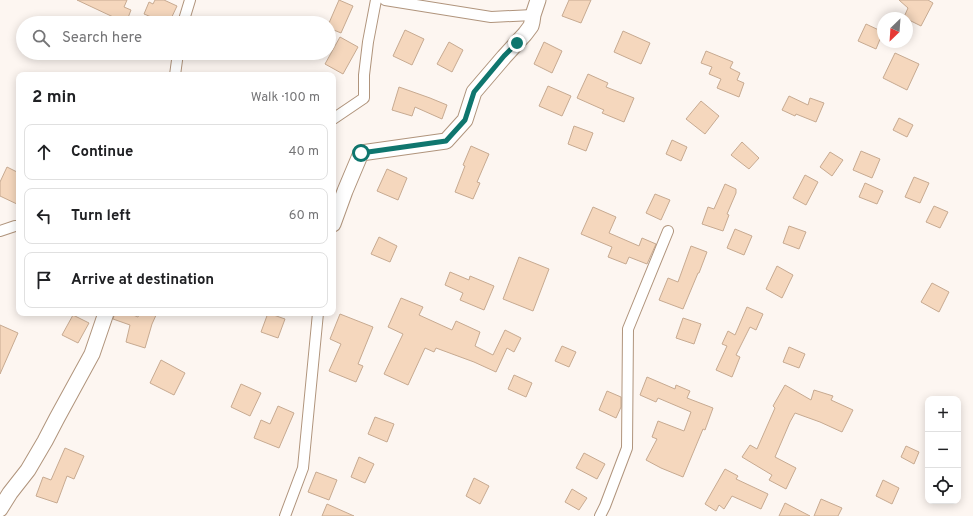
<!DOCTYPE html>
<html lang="en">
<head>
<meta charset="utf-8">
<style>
	:root { --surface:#fff; --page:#f6f6f6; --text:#202124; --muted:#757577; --line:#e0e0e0 }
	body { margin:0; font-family:Overpass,sans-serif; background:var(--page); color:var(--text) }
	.controls { position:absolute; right:12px; bottom:12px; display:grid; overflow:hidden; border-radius:8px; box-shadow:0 2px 10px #0003 }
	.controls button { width:36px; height:36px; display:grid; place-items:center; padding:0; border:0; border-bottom:1px solid var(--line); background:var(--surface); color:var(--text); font:20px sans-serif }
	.compass { position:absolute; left:877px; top:12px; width:36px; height:36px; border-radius:50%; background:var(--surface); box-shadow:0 2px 10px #0003; rotate:205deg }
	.stop { position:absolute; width:12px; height:12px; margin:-9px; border:3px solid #0f766e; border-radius:50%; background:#fff }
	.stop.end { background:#0f766e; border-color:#fff; box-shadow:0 1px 4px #0008 }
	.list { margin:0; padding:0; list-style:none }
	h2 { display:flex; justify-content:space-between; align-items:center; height:52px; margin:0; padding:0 16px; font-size:17px }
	h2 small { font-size:13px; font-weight:400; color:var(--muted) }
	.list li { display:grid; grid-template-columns:26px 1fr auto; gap:12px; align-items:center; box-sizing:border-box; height:56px; margin:0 8px 8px; padding:0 8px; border:1px solid var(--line); border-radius:8px }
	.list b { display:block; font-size:15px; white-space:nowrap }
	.list em { font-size:13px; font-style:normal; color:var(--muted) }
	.icon { flex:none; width:22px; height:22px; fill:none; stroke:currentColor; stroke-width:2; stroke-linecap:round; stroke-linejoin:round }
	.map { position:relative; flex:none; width:973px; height:516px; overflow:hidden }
	.search { position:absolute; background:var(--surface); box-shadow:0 2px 10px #0003; left:16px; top:16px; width:320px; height:44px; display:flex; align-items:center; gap:10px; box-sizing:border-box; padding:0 14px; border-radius:22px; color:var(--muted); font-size:15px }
	.panel { position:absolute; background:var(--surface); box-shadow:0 2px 10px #0003; left:16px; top:72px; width:320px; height:244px; border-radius:8px }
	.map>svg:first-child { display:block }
	.building { fill:#f5d7bd; stroke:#c7aa91 }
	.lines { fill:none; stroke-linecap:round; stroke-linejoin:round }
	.street-casing { stroke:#b0947c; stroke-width:12 }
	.secondary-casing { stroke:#b0947c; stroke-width:17 }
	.street { stroke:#fff; stroke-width:10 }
	.secondary { stroke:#fff; stroke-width:15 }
	.route { stroke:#0f766e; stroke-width:5 }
</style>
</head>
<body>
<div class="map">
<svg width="973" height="516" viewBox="0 0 973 516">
	<rect width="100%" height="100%" fill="#fdf6f1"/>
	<!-- building -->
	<path class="building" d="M77,0H127L124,7L131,10L126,23Z
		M155,0H164L177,6L169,23H154L156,19L144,14L149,2L153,4Z
		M339,0L353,6L341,33L329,28V23Z
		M569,0H591L581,23L562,16Z
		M899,0H928L933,3L921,26L907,19V18L904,17L908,8Z
		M866,24L883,32L876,49L858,41Z
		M405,30L424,39L412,65L393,56Z
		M623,31L650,43L641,64L614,52Z
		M340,37L358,47L343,74L325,64Z
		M449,42L463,50L452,72L437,64Z
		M544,42L562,51L552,73L534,64Z
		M706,51L733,62L730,68L740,73L737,80L744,83L739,97L717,88L721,79L709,74L712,67L701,63Z
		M895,53L919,64L907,90L883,78Z
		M588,74L608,83L606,87L634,98L624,122L602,113L604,110L577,98Z
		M548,86L571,96L562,116L539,106Z
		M399,87L430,98L447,105L442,119L415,107L412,116L392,110Z
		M789,96L808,105L810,98L824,103L816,122L796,114L795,116L782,110Z
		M701,101L719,116L705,134L686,119Z
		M899,118L913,125L907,137L893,130Z
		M574,126L593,133L586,151L568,144Z
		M672,140L687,147L681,161L666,154Z
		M742,142L759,158L749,169L731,155Z
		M471,146L489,154L477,182L480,183L473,199L455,192L465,166L463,165Z
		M861,151L880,159L872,178L853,170Z
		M830,152L843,160L832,176L820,167Z
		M7,167L19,173V205L0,196V182Z
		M387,169L407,178L398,200L377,191Z
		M805,175L818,182L806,205L793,198Z
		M914,177L929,183L920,203L905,197Z
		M865,183L883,191L877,204L859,197Z
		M725,184L736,189V193L727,214L729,215L723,231L702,224L708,207L714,209Z
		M655,194L670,200L661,220L646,213Z
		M934,206L948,212L940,228L926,222Z
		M593,207L616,217L609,233L639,246L642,238L656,244L647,264L629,257L626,264L608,257L612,247L581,234Z
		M789,226L806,232L799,249L783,243Z
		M735,229L752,236L744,255L727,248Z
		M379,237L397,246L390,262L371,254Z
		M691,246L707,252L699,273H698L683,309L659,300L668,278L678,282Z
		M519,257L549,269L533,311L503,299Z
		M777,266L793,275L782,298L766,289Z
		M450,272L469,280L470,276L494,286L484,310L460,300L463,293L445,285Z
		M932,283L949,292L939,312L921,302Z
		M401,298L423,307L419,315L452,330L456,321L480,332L475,346L493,355L505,330L521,338L514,352L507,348L496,372L474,362L436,348L434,352L425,348L408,385L384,374L403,334L388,327Z
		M747,307L763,314L756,330L750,327L736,355L740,357L732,377L716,370L727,346L722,344L728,331L735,335Z
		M115,313H128L138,317L140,313H157L152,324L145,348L126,342L130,325L113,319Z
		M268,313L285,319L278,338L261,332Z
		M340,314L373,327L358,364L363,366L356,382L329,371L341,344L330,339Z
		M73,315L89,323L78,343L62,335Z
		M683,318L701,324L694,344L676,338Z
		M0,325L18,333L0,374Z
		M562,346L576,352L569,367L555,361Z
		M789,347L805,354L799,368L783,362Z
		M161,360L185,373L174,395L150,383Z
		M514,375L532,383L526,397L508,389Z
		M647,377L675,389L676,385L690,391L687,398L713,408L705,430L703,429L683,477L661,468L646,460L657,439L652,437L658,421L684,431L691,412L658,398L656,402L640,395Z
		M241,384L261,393L250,416L231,407Z
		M785,385L811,400L814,390L833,396L831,400L853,410L842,432L820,422L795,413L790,422L775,457L796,468L786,489L769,480L772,475L742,457L750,445L757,449L775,408L773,406Z
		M607,391L621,397V407L616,418L599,410Z
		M278,406L294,413L279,448L254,438L261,420L270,424Z
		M375,417L394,424L387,442L368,434Z
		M906,446L919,452L914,464L901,457Z
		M65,448L84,456L74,479L67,476L57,503L36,496L43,477L51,480Z
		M584,453L605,464L597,479L576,468Z
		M359,457L374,464L365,483L351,477Z
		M725,469L738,476L736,479L768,494L761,509L732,496L724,509L719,505L716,511L705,504Z
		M316,472L337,480L329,500L308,492Z
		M474,478L489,486L480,504L466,496Z
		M883,480L899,488L892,504L876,496Z
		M572,489L587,498L579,510L565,502Z
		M821,499L842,508L838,516H814Z
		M785,503L810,516H779Z
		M327,504L354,516H322Z"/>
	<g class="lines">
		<!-- street casing -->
		<g class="street-casing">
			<path id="street" d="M385,0L491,17L533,15
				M183,23L190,0
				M175,75L178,53
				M333,119L364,98V75L368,42L376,0
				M0,231L15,226H19
				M285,516L303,468L318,313
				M600,516L605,506L627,448L628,329L668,231"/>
		</g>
		<!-- secondary casing -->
		<g class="secondary-casing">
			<path id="secondary" d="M333,224L345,191L361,153L446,141L465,120L474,92L504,57L525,34L531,26L532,22L533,15L538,0
				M0,509L10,493L28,470L45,441L57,418L92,354L106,313"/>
		</g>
		<!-- street -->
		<use href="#street" class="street"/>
		<!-- secondary -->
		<use href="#secondary" class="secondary"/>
	</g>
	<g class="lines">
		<!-- route -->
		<path class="route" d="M361,153L446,141L465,120L474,92L504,56L517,43"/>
	</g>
</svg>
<div class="controls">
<button>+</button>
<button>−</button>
<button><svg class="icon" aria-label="locate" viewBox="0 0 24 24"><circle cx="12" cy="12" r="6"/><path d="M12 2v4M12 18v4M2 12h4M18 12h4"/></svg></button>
</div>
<svg class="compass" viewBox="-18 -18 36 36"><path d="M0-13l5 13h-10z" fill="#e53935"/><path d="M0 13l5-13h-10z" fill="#757577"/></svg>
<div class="stop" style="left:361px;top:153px"></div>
<div class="stop end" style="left:517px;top:43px"></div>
<div class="search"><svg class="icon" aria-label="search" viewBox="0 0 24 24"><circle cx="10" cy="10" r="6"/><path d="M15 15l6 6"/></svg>Search here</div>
<section class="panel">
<h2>2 min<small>Walk · 100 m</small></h2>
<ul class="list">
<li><svg class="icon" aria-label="ahead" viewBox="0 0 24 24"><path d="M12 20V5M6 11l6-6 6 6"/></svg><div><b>Continue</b></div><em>40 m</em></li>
<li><svg class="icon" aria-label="left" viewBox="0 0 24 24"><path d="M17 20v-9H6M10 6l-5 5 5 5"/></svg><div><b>Turn left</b></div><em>60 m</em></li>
<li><svg class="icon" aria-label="arrive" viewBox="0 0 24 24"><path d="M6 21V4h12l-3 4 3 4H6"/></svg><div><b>Arrive at destination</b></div></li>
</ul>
</section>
</div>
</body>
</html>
